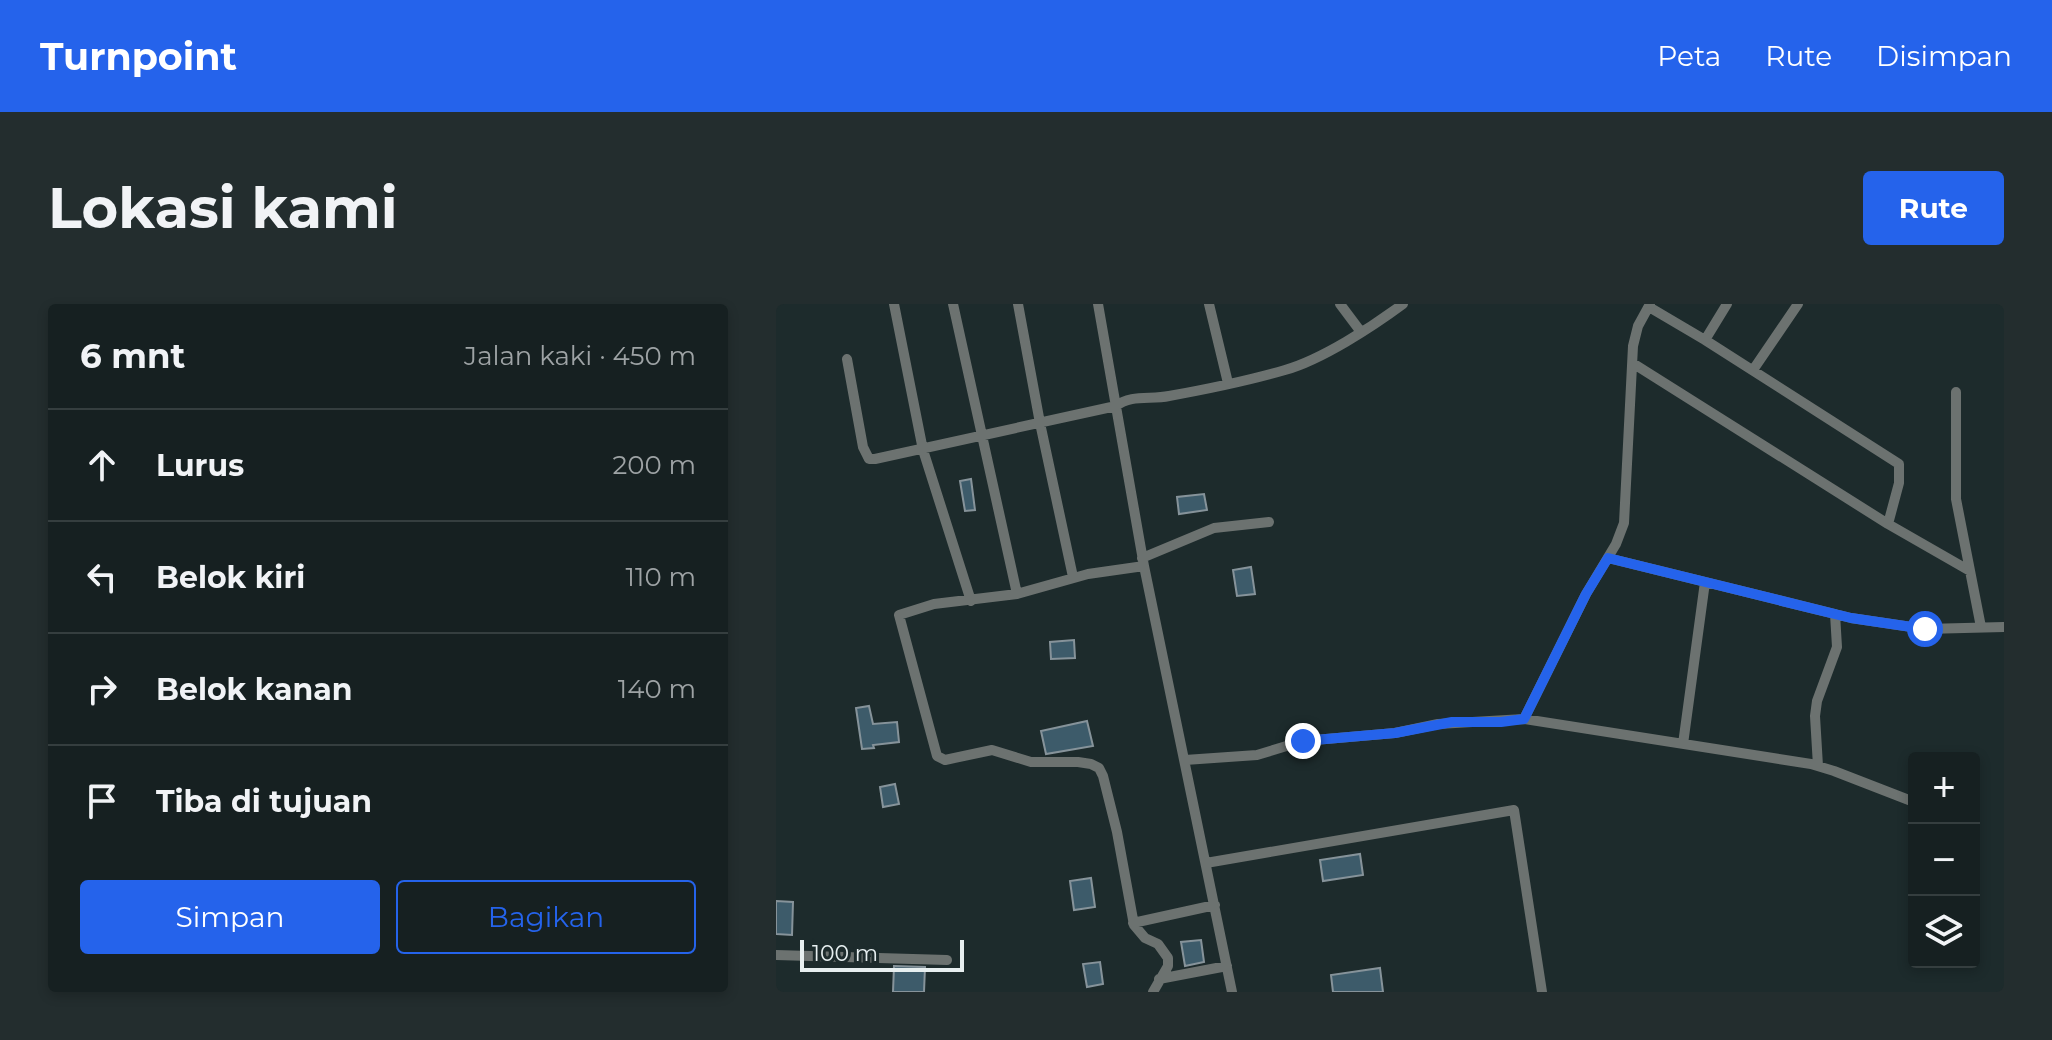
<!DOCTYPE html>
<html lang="id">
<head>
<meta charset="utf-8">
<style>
	:root { --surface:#162021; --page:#232d2e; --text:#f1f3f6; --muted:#9ea3a5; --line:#353e3f; --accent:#2563eb }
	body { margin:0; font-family:Montserrat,sans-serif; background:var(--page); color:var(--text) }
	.controls { position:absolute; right:24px; bottom:24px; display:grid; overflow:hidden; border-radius:8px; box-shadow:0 4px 12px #0003 }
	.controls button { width:72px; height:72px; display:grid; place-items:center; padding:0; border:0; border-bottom:2px solid var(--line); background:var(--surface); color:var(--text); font:40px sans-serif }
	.scale { position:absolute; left:24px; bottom:20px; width:164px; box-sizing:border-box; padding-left:8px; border:4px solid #e7eff0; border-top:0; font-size:22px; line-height:28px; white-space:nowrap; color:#e7eff0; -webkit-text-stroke:6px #1d2b2c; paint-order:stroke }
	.stop { position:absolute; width:24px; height:24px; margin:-18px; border:6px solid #2563eb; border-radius:50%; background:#fff }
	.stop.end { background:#2563eb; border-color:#fff; box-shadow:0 2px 8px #0008 }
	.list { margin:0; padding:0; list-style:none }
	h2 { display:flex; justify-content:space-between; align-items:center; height:104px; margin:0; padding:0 32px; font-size:34px }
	h2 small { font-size:26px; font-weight:400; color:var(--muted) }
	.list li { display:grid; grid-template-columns:52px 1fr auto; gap:24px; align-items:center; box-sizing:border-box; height:112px; padding:0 32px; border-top:2px solid var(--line) }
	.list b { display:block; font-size:30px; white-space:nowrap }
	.list em { font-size:26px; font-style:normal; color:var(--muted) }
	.actions { display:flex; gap:16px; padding:24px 32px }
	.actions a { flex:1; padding:18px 0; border:2px solid var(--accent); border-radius:8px; text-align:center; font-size:28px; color:var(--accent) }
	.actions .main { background:var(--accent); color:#fff }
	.icon { flex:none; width:44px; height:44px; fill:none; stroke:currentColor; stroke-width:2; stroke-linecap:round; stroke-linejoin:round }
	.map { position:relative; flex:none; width:1228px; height:688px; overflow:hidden; border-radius:8px }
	header { display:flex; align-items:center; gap:48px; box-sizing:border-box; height:112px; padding:0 40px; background:var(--accent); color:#fff }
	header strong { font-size:38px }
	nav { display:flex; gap:44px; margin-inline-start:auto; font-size:28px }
	.intro { display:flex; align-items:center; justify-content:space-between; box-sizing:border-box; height:192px; padding:0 48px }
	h1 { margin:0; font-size:56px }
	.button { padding:20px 36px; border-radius:8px; background:var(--accent); color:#fff; font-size:28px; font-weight:700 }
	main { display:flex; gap:48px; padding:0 48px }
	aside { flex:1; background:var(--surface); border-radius:8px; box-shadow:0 4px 12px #0003 }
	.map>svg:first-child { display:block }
	.building { fill:#3d5b6a; stroke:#86939a; stroke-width:2 }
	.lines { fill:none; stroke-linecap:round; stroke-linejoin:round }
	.minor { stroke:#6c7270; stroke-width:10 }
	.route { stroke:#2563eb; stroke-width:10 }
</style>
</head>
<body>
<header>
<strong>Turnpoint</strong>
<nav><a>Peta</a><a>Rute</a><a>Disimpan</a></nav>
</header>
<div class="intro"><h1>Lokasi kami</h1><a class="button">Rute</a></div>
<main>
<aside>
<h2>6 mnt<small>Jalan kaki · 450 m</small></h2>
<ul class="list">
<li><svg class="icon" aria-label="ahead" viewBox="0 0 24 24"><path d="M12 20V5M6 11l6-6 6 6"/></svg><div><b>Lurus</b></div><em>200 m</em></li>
<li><svg class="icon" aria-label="left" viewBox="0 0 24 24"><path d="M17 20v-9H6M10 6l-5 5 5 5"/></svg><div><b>Belok kiri</b></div><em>110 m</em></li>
<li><svg class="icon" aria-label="right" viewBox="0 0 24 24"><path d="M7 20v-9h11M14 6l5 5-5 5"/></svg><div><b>Belok kanan</b></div><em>140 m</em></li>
<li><svg class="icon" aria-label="arrive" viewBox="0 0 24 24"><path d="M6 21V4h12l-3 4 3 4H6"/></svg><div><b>Tiba di tujuan</b></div></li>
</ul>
<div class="actions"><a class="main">Simpan</a><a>Bagikan</a></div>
</aside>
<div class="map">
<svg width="1228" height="688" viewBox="0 0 1228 688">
	<rect width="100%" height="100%" fill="#1d2b2c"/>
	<!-- building -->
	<path class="building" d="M195,175L199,206L189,207L184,177Z
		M428,190L431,206L403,210L401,193Z
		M475,263L479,290L461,292L457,266Z
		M298,336L299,354L275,355L274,338Z
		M93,402L97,420L121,418L123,438L97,441L98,444L86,445L80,404Z
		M311,417L317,442L270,450L265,427Z
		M119,480L123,500L107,503L104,483Z
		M584,550L587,571L547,577L544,556Z
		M315,574L319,603L298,606L294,577Z
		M0,597L17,598L16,631L0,630Z
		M425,636L428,658L409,662L405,638Z
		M324,658L327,680L311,683L307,660Z
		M118,662L149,663L148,688H117Z
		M604,664L607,688H557L555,671Z"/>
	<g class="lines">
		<!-- minor -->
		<path class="minor" d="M118,0L147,146L195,297
			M177,0L241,290
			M242,0L264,119L297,273
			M322,0L368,262L456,688
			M433,0L452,79
			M564,0L585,28
			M873,3L929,36L1123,160V179L1112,220
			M929,36L951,0
			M71,55L87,143L93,155H99L340,102C355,90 375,96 393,92C432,85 471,77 509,66C545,56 596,23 627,0
			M858,60L1112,220L1194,267
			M977,66L1022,0
			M1180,88V195L1205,323
			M366,254L438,224L493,218
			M832,254L1075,314L1149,325L1228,323
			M368,262L312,270L241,290L158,300L123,311L161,452L169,456L216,446L255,458H302L315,460L323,464L327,472L341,528L358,621L369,634L382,640L392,654V662L377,688
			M748,415L1035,460L1058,467L1138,498
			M907,440L929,278
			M409,456L481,451L527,437L619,429L662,420L748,415L810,290L840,240L848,219L857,42L862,22L874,0
			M1042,462L1039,412L1041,397L1061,343L1059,310
			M430,559L738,506L766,688
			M357,619L439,601
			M0,651L171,656
			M383,675L451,662"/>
	</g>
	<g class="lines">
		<!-- route -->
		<path class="route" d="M527,437L619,429L676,418H725L748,415L810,290L832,254L1075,314L1149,325"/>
	</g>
</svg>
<div class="controls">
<button>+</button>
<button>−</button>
<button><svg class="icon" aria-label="layers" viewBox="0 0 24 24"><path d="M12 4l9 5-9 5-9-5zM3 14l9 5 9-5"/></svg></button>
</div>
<div class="scale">100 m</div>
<div class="stop" style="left:1149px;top:325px"></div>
<div class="stop end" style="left:527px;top:437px"></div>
</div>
</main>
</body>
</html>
